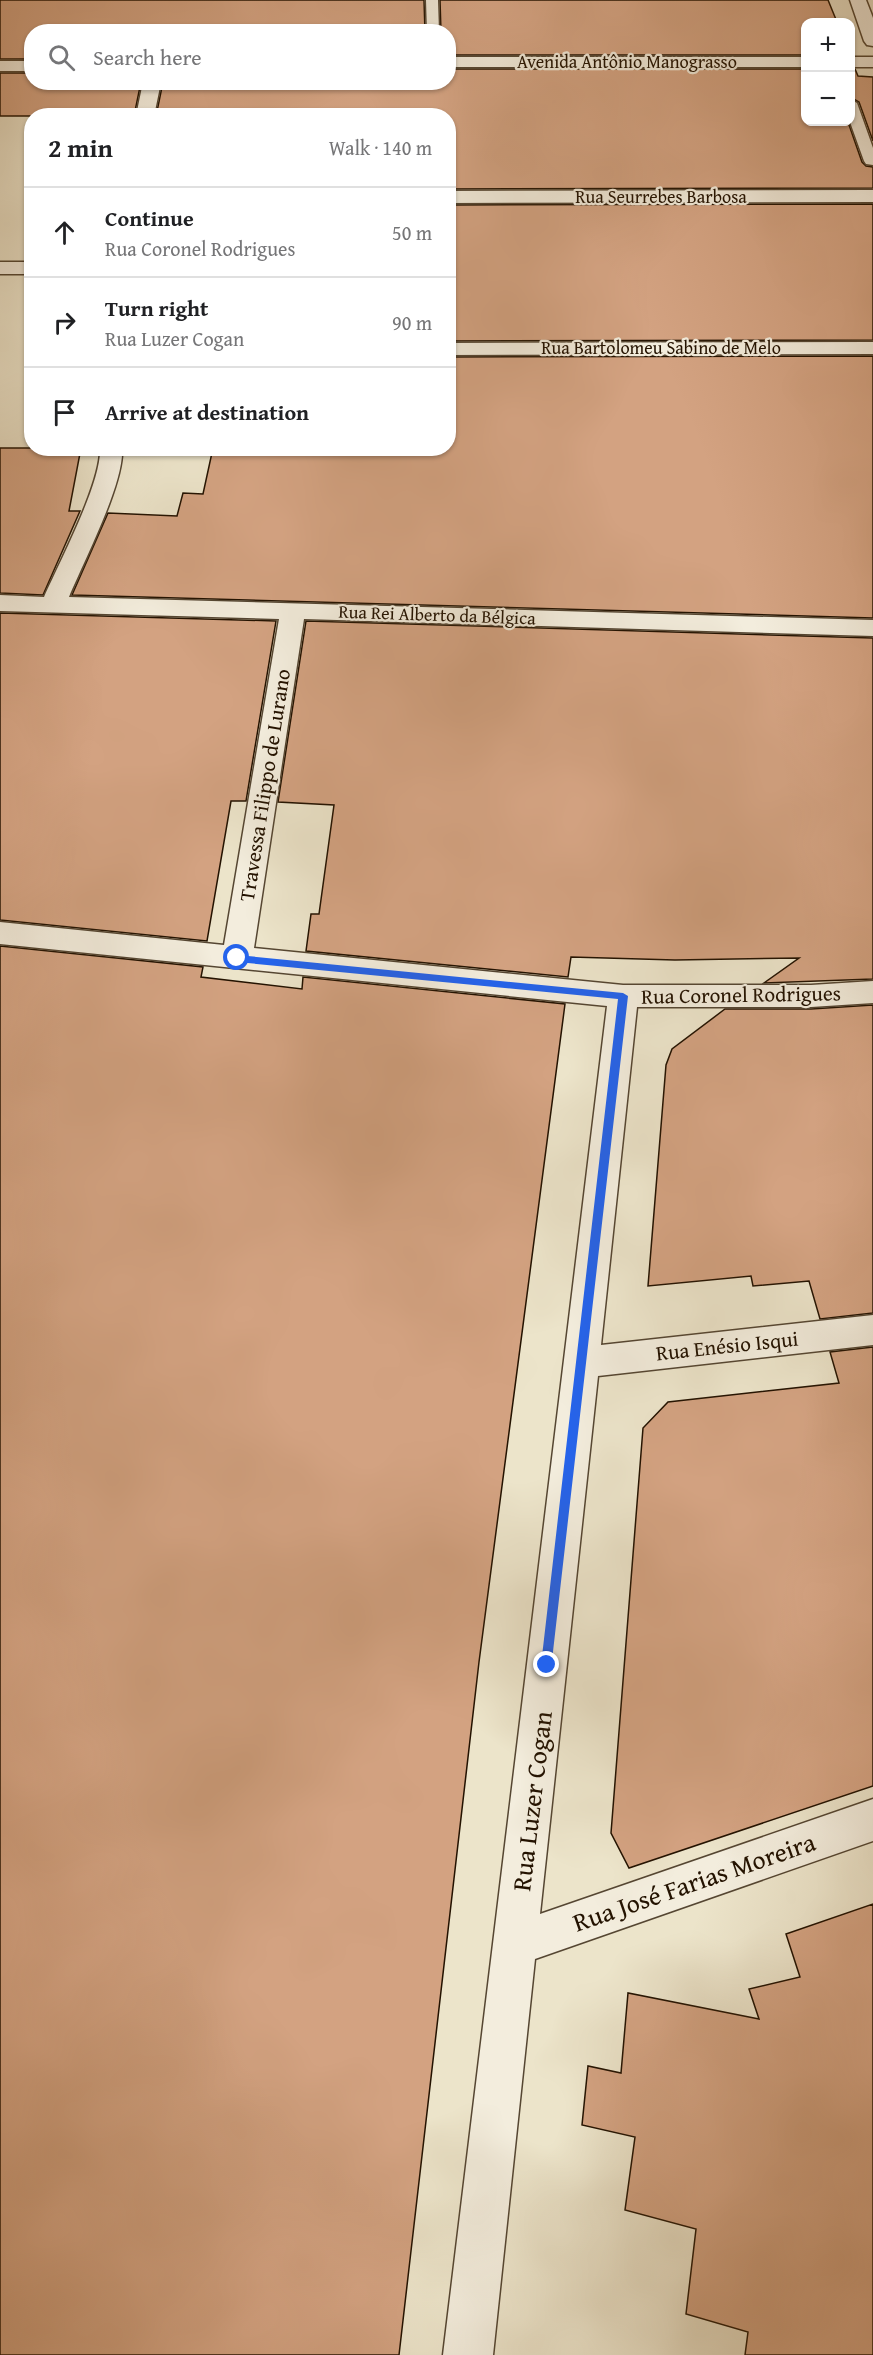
<!DOCTYPE html>
<html lang="en">
<head>
<meta charset="utf-8">
<style>
	:root { --surface:#fff; --page:#f2f2f2; --text:#202124; --muted:#757577; --line:#e0e0e0 }
	body { margin:0; font-family:"Gentium Book Plus",serif; background:var(--page); color:var(--text) }
	.controls { position:absolute; right:18px; top:18px; display:grid; overflow:hidden; border-radius:12px; box-shadow:0 2px 4px #0004 }
	.controls button { width:54px; height:54px; display:grid; place-items:center; padding:0; border:0; border-bottom:2px solid var(--line); background:var(--surface); color:var(--text); font:30px sans-serif }
	.stop { position:absolute; width:18px; height:18px; margin:-14px; border:4px solid #2563eb; border-radius:50%; background:#fff }
	.stop.end { background:#2563eb; border-color:#fff; box-shadow:0 2px 6px #0008 }
	.list { margin:0; padding:0; list-style:none }
	h2 { display:flex; justify-content:space-between; align-items:center; height:78px; margin:0; padding:0 24px; font-size:26px }
	h2 small { font-size:20px; font-weight:400; color:var(--muted) }
	.list li { display:grid; grid-template-columns:39px 1fr auto; gap:18px; align-items:center; box-sizing:border-box; height:90px; padding:0 24px; border-top:2px solid var(--line) }
	.list b { display:block; font-size:22px; white-space:nowrap }
	.list p { margin:0; font-size:20px; white-space:nowrap; color:var(--muted) }
	.list em { font-size:20px; font-style:normal; color:var(--muted) }
	.icon { flex:none; width:33px; height:33px; fill:none; stroke:currentColor; stroke-width:2; stroke-linecap:round; stroke-linejoin:round }
	.map { position:relative; flex:none; width:873px; height:2355px; overflow:hidden }
	.search { position:absolute; background:var(--surface); box-shadow:0 2px 4px #0004; left:24px; top:24px; width:432px; height:66px; display:flex; align-items:center; gap:15px; box-sizing:border-box; padding:0 21px; border-radius:24px; color:var(--muted); font-size:22px }
	.panel { position:absolute; background:var(--surface); box-shadow:0 2px 4px #0004; left:24px; top:108px; width:432px; height:348px; border-radius:24px }
	.map>svg:first-child { display:block }
	.building { fill:#d3a281; stroke:#231200; stroke-width:1.5 }
	.lines { fill:none; stroke-linecap:round; stroke-linejoin:round }
	.service-casing { stroke:#554632; stroke-width:3 }
	.minor-casing { stroke:#554632; stroke-width:3 }
	.tertiary-casing { stroke:#554632; stroke-width:3 }
	.service { fill:#f3eddd; fill-rule:evenodd }
	.minor { fill:#f3eddd; fill-rule:evenodd }
	.tertiary { fill:#f3eddd; fill-rule:evenodd }
	.route { fill:#2563eb }
	.labels { text-anchor:middle; stroke-width:4.5; stroke-linejoin:round; paint-order:stroke }
	.far-street-label { font-size:18px; fill:#231200; stroke:#f3eddd }
	.street-label { font-size:21px; fill:#231200; stroke:#f3eddd }
	.near-street-label { font-size:26px; fill:#231200; stroke:#f3eddd }
</style>
</head>
<body>
<div class="map">
<svg width="873" height="2355" viewBox="0 0 873 2355">
	<rect width="100%" height="100%" fill="#ece4ca"/>
	<filter id="stains"><feTurbulence type="fractalNoise" baseFrequency=".00333" numOctaves="4"/><feColorMatrix values="0 0 0 0 .2 0 0 0 0 .09 0 0 0 0 .02 0 0 0 .5 -.17"/></filter>
	<radialGradient id="worn" r=".72"><stop offset=".6" stop-color="#630" stop-opacity="0"/><stop offset="1" stop-color="#630" stop-opacity=".3"/></radialGradient>
	<!-- building -->
	<path class="building" d="M0,0H424L425,32H32V59H0Z
		M440,0H828L837,22H806V55H448V32H441Z
		M448,69H806V122H848L862,162L866,166L873,167V188L448,189V116H156L163,82H448Z
		M850,69H855L858,76L873,77V141L859,102L850,97Z
		M0,73H32V82H141L134,116H0Z
		M873,204V340L448,341V205Z
		M873,356V618L72,595L108,513L177,516L183,493L203,494L213,448H448V357Z
		M0,448H81L69,511H80L43,595L0,593Z
		M0,613L276,621L246,801H231L207,941L0,920Z
		M306,621L873,638V979L764,983L799,958L675,960L571,957L568,977L306,951L311,914H319L334,805L278,802Z
		M0,946L203,967L201,977L302,989L303,977L565,1004L479,1662L399,2355H0Z
		M873,1005V1313L820,1319L809,1281L753,1286L751,1276L648,1286L666,1065L672,1049L725,1009H811Z
		M873,1347V1786L629,1868L611,1833L643,1428L668,1402L839,1383L830,1352Z
		M873,1904V2355H745L748,2332L686,2314L696,2229L625,2210L635,2137L582,2125L588,2066L621,2073L628,1993L759,2019L749,1989L800,1977L786,1934Z"/>
	<g class="lines">
		<!-- service casing -->
		<g class="service-casing">
			<path id="service" d="M426,0H438L439,32H427Z
				M850,99L857,103L873,148V165L866,164L864,161L850,122Z"/>
		</g>
		<!-- minor casing -->
		<g class="minor-casing">
			<path id="minor" d="M850,0H866L873,18V46L867,45L864,41Z
				M143,82H161L154,116H136Z
				M873,190V202L448,203V191Z
				M0,262H32V274H0Z
				M873,342V354L448,355V343Z
				M100,448H122C125,482 83,563 69,597L873,620V636L304,619L254,948L623,985H811L873,981V1003L811,1007H637L601,1345L873,1315V1345L598,1376L540,1914L873,1799V1841L535,1959L493,2355H443L607,1006L0,944V922L224,945L279,619L0,611V595L44,597C59,563 102,482 100,448Z"/>
		</g>
		<!-- tertiary casing -->
		<g class="tertiary-casing">
			<path id="tertiary" d="M448,57H806V67H448Z
				M850,57H873V67H850Z
				M0,61H32V71H0Z"/>
		</g>
		<!-- service -->
		<use href="#service" class="service"/>
		<!-- minor -->
		<use href="#minor" class="minor"/>
		<!-- tertiary -->
		<use href="#tertiary" class="tertiary"/>
	</g>
	<!-- route -->
	<path class="route" d="M237,955L623,993L628,996L551,1669L547,1671L541,1665L618,999L237,962L233,958Z"/>
	<g class="labels">
		<!-- far-street labels -->
		<g class="far-street-label">
			<text x="627" y="68">Avenida Antônio Manograsso</text>
			<text x="661" y="203">Rua Seurrebes Barbosa</text>
			<text x="661" y="354">Rua Bartolomeu Sabino de Melo</text>
			<text transform="translate(437 615) rotate(2)" y="6">Rua Rei Alberto da Bélgica</text>
		</g>
		<!-- street labels -->
		<g class="street-label">
			<text transform="translate(265 785) rotate(-81)" y="7">Travessa Filippo de Lurano</text>
			<text transform="translate(741 995) rotate(-1)" y="7">Rua Coronel Rodrigues</text>
			<text transform="translate(727 1346) rotate(-6)" y="7">Rua Enésio Isqui</text>
		</g>
		<!-- near-street labels -->
		<g class="near-street-label">
			<text transform="translate(532 1801) rotate(-83)" y="9">Rua Luzer Cogan</text>
			<text transform="translate(694 1882) rotate(-19)" y="9">Rua José Farias Moreira</text>
		</g>
	</g>
	<rect width="100%" height="100%" filter="url(#stains)"/>
	<rect width="100%" height="100%" fill="url(#worn)"/>
</svg>
<div class="controls">
<button>+</button>
<button>−</button>
</div>
<div class="stop" style="left:237px;top:958px"></div>
<div class="stop end" style="left:547px;top:1665px"></div>
<div class="search"><svg class="icon" aria-label="search" viewBox="0 0 24 24"><circle cx="10" cy="10" r="6"/><path d="M15 15l6 6"/></svg>Search here</div>
<section class="panel">
<h2>2 min<small>Walk · 140 m</small></h2>
<ul class="list">
<li><svg class="icon" aria-label="ahead" viewBox="0 0 24 24"><path d="M12 20V5M6 11l6-6 6 6"/></svg><div><b>Continue</b><p>Rua Coronel Rodrigues</p></div><em>50 m</em></li>
<li><svg class="icon" aria-label="right" viewBox="0 0 24 24"><path d="M7 20v-9h11M14 6l5 5-5 5"/></svg><div><b>Turn right</b><p>Rua Luzer Cogan</p></div><em>90 m</em></li>
<li><svg class="icon" aria-label="arrive" viewBox="0 0 24 24"><path d="M6 21V4h12l-3 4 3 4H6"/></svg><div><b>Arrive at destination</b></div></li>
</ul>
</section>
</div>
</body>
</html>
